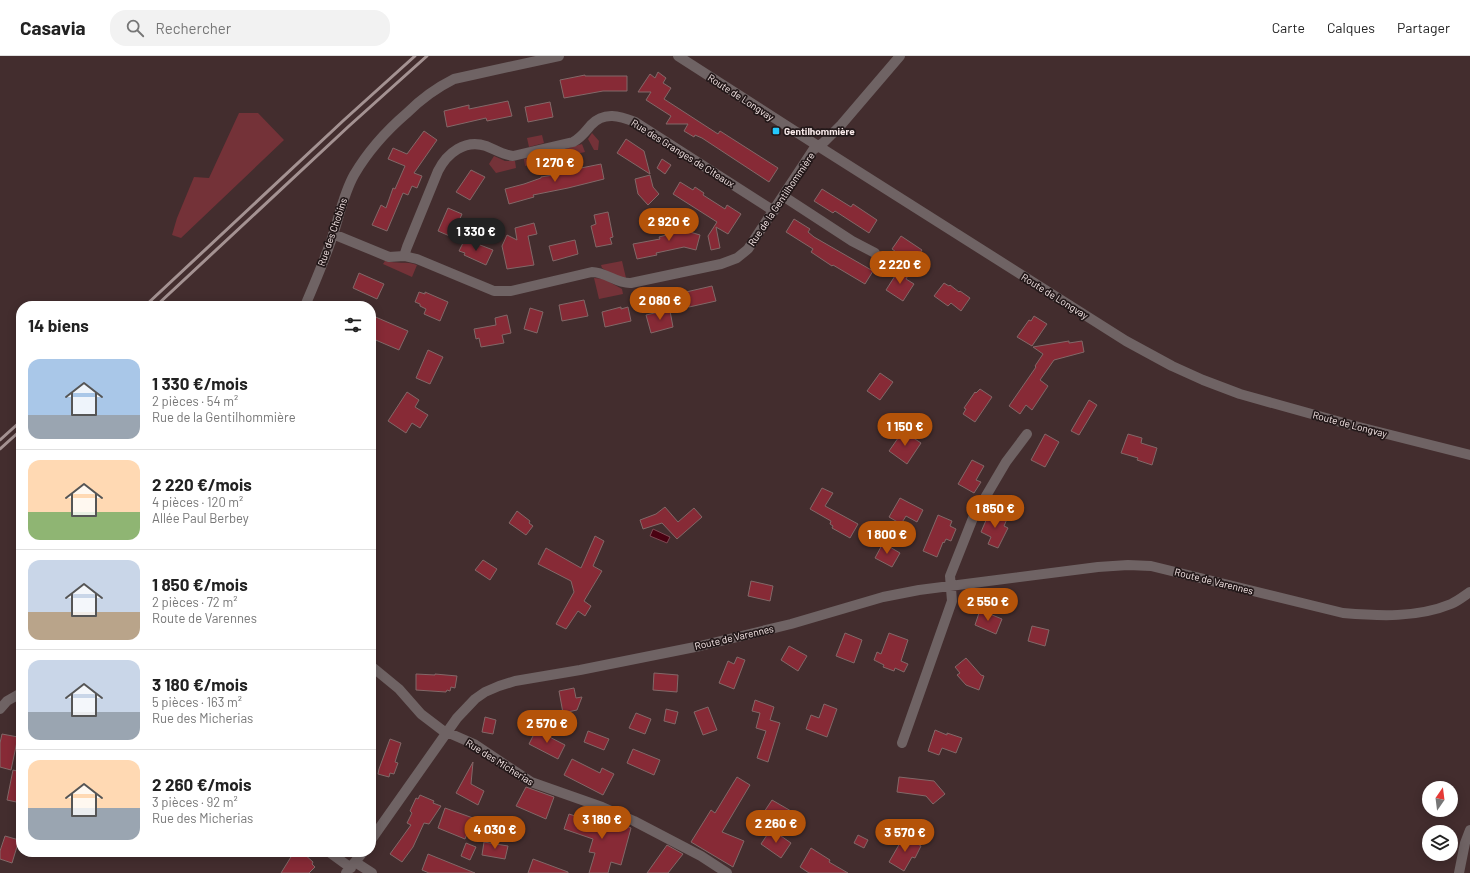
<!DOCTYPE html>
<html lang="fr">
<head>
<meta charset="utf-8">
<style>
	:root { --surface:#fff; --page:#f2f2f2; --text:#222; --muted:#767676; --line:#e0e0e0; --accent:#b45309 }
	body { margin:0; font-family:Barlow,sans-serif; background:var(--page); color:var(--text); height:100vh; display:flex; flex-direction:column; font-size:15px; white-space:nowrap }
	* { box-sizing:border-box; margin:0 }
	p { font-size:13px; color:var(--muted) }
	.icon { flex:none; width:22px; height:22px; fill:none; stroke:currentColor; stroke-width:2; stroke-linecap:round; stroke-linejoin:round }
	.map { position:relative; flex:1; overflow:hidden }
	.panel { position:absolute; left:16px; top:245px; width:360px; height:556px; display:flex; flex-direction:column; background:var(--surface); border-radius:16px; box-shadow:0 2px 10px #0003 }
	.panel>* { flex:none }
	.needle { width:26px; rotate:14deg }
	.fabs { position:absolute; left:1422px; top:725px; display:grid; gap:8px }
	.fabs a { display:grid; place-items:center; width:36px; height:36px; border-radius:50%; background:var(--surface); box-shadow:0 2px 10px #0003; font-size:20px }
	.price { position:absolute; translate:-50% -34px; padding:0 9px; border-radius:14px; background:var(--accent); color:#fff; font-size:13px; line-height:26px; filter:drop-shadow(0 1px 2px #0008) }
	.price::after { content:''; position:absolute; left:50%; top:24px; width:12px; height:9px; margin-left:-6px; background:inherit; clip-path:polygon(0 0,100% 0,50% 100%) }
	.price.active { background:#222; color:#fff }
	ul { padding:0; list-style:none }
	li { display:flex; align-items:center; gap:12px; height:100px; padding:0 12px }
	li+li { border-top:1px solid var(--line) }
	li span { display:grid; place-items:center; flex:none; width:112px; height:80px; border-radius:12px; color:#555 }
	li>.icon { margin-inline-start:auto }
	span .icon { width:48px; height:48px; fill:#fffc; stroke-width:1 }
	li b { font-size:17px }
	h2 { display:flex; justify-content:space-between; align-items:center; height:48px; padding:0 12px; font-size:17px }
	header { display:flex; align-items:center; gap:24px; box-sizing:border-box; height:56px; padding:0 20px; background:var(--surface); border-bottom:1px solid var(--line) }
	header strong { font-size:19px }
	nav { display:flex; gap:22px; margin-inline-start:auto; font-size:14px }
	.search { width:280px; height:36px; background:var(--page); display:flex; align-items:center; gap:10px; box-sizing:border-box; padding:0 14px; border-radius:16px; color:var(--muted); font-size:15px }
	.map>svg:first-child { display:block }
</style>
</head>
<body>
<header>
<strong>Casavia</strong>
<div class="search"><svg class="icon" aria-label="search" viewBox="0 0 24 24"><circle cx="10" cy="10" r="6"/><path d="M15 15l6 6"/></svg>Rechercher</div>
<nav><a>Carte</a><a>Calques</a><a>Partager</a></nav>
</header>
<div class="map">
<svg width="1470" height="817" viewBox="0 0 1470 817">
	<rect width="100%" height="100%" fill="#432d2e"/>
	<!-- green -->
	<path fill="#743238" d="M239 57H258L284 84 181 182 172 179 177 162 194 121 209 122Z
		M592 77 599 85 598 94H594L588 83Z
		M542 79 544 87 529 91 527 82Z
		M582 88 585 96 559 102 558 95Z
		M550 96 552 104 525 110 524 103Z
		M494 100 505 105H515L516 112 496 117 489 108Z
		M385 205C396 208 407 205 417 209L412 221 383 208Z
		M622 205 626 222 615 220 602 212 601 209Z
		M594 222 604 223 622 233 623 238 599 243Z"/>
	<!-- water -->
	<path fill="#4a0212" stroke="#7e4853" d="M653 473 670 481 667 487 650 480Z"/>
	<!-- building -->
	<path fill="#872a36" stroke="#826868" d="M658 16 666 22 663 27 671 32 664 43 718 78 720 75 778 112 769 126 702 82 695 79 694 81 684 75 688 68H666L671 60 646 44 651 36H638L650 18 655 22Z
		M585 19V20H627V35H603L564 42 560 24Z
		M508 45 512 60 487 65 486 62 447 71 444 55 469 49V53Z
		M550 46 553 61 528 66 525 51Z
		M424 75 437 84 414 117 422 120 417 132 412 130 408 139 403 137 387 175 372 169 381 149 386 152 393 132 395 133 405 110 388 103 393 92 407 98Z
		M626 83 644 95 650 118 617 97Z
		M662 103 671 109 665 118 657 112Z
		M601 108 604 123 568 132 533 139 534 141 509 148 505 133 524 128 541 122V121L577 115 576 113Z
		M471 114 485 121 470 144 456 136Z
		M650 119 653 131 659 138 648 149 638 138 635 123Z
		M680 126 693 134 695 131 704 137 703 139 725 153 727 149 741 158 728 178 716 171 720 192 711 194 708 180 717 166 673 138Z
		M822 133 851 151 853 148 877 164 869 177 835 155 833 157 814 145Z
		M448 152 462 158 452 181 438 175Z
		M608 156 613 181 610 182 612 188 596 191 591 170 596 168 594 159Z
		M794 163 810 173 808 176 814 181 873 215 865 228 833 209 832 210 811 196 813 193 786 176Z
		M694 165 690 176 700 179 696 194 684 191 656 197 657 199 637 203 633 188 660 183 659 181 682 175 680 167Z
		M534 167 537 178 528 180 534 209 507 213 502 190 507 179 517 184 515 172Z
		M901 180 922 194 913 208 892 193Z
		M465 183 493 194 486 209 464 199 465 197 459 195Z
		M575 184 578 198 553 205 549 190Z
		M900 212 909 218 906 223 914 228 903 245 886 234Z
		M359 217 384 228 377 243 353 232Z
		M944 227 949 230 950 229 959 236 960 235 970 242 961 255 951 247 948 250 934 240Z
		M712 230 716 245 689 251 686 236Z
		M419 236 425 238V236L448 246 440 265 424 258 426 253 420 250V248L415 246Z
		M584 244 588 260 562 265 559 249Z
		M621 251V253L628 251 631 265 605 271 602 256Z
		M530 252 543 256 537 277 524 273Z
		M663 255V257L670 255 673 271 651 277 646 259Z
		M371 259 408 275 399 294 371 282Z
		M507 259 511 277 502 279 504 287 481 291 479 282 476 283 474 273 496 269 495 262Z
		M1034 260 1047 268 1032 290 1017 281 1029 264 1031 265Z
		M1069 285V287L1082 285 1084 296 1054 304 1040 324 1048 330 1032 354 1026 349 1020 358 1009 350 1036 311 1035 310 1043 298 1033 291Z
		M428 294 443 301 430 328 416 322Z
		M880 317 893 326 880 344 867 335Z
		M980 333 992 341 975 366 963 358 966 353 964 352 975 336 976 337Z
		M407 336 419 344 415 351 428 359 420 372 412 367 406 377 388 365Z
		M1089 344 1097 349 1079 379 1071 375Z
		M903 375 921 387 907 408 889 395Z
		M1045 378 1059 386 1045 411 1031 404Z
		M1128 378 1142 382 1141 387 1157 392 1152 409 1137 404 1138 402 1121 397Z
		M972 404 984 410 976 424 981 426 974 437 958 428Z
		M822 432 833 437 825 450 858 468 850 482 832 472 833 470 830 468 831 465 810 453Z
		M900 442 923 454 917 466 906 460 901 468 889 461Z
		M665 451 678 466 694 452 702 461 677 483 662 467 643 473 640 464 656 458Z
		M517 455 530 465 529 467 533 470 526 479 509 467Z
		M990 455 1007 463 1004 470 1008 472 998 492 988 488 991 481 981 476Z
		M938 459 952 465 950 470 956 473 951 485 946 483 944 487 943 486 937 501 923 495Z
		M595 480 604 485 593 510 602 515 584 545 591 550 585 560 578 555 566 573 556 568 574 536 571 525 538 508 546 492 581 512Z
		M883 487 900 497 892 511 875 502Z
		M483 504 497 513 490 524 475 514Z
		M751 525 773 530 770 545 748 540Z
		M980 554 1002 563 996 578 975 569Z
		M1032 570 1049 574 1045 590 1028 585Z
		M845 577 862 584 854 607 836 600Z
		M889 577 908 584 901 605 908 608 904 616 895 612 894 615 883 611 884 609 874 604 877 596 881 598Z
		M789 590 807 600 798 615 781 604Z
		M737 601 745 604 734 633 719 627 728 605 734 608Z
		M966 602 981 619 984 620 979 634 966 629 957 619 960 617 955 611Z
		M654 617 678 619 677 636 653 634Z
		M416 618 435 619V618L457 620 455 632 451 631 450 635 447 634 446 636 416 634Z
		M574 632 576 642 582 641 577 654 563 657 559 635Z
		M755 644 774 651 770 664 780 667 768 706 757 702 766 675 756 672 760 657 752 655Z
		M824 648 837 653 827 681 806 673 811 659 819 662Z
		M708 651 717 674 703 679 694 656Z
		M666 653 678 656 675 668 664 665Z
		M636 657 651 663 645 678 629 672Z
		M485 661 496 664 493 678 482 676Z
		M536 674 565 689 558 703 529 688Z
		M935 674 947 679V677L962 682 956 697 942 692 939 699 928 695Z
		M588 675 609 683 604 694 584 686Z
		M2 678 18 681 11 714 0 711V687Z
		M390 683 401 687 395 706 398 707 394 718 390 717 389 721 378 718 379 713Z
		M633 693 660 704 654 719 627 707Z
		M572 703 600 717 602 712 614 718 603 739 564 719Z
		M473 706 471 728 484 735 478 749 456 737Z
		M13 714 21 716V747L7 744Z
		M737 721 750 729 722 776 744 785 733 811 691 786 711 754 715 757Z
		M899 721 934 725 945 738 933 748 926 740 897 736Z
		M526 731 554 741 546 763 516 750Z
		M420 739 434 745 433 747 441 750 429 768 424 767 413 791 402 806 390 798 411 769 407 767 412 757 410 755 416 742 418 743Z
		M772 744 791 755 783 768 764 756Z
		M445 752 473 762 465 783 438 772Z
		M569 758 597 767 600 758 631 772 621 809 611 806 608 817H589L595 797 589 796 593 783 564 773Z
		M771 773 791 787 781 802 761 788Z
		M858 779 868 784 864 792 854 787Z
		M5 780 19 784 12 807 0 803V795Z
		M904 780 921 790 915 802 912 801 904 815 889 806Z
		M484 786 508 790 505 803 482 799Z
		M466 787 476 791 470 804 461 800Z
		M667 789 683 798 668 817H647Z
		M811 792 830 804 829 806 848 817H809L800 811Z
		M294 796H302L313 806 312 808 315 811 309 817H281Z
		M428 798 475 817H429L422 814Z
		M533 803 568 816V817H528Z"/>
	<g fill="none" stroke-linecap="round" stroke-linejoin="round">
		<!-- minor -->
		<path stroke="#6f6364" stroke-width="10" d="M678 0 818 90 1126 285 1172 310 1203 324 1240 338 1351 369 1470 399
			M783 140 852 185 875 197
			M333 178 389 201 404 200 417 203 494 235H511L592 216C606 216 617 228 631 227L721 208 737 202 748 193 813 94 824 86 841 69 900 0
			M404 200 407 191 438 115C447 97 465 83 486 90 496 94 503 99 513 100L573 86C581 82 585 76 591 69 604 55 620 60 635 66L774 155
			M305 250C315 226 326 201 334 176 340 157 344 137 354 119 368 95 386 75 407 57 421 43 436 32 454 23L559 0
			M371 610 399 633 421 658 442 674 474 688 531 726 602 751 634 765 701 800 727 817
			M0 653 7 645 21 637
			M902 687 952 545 950 520 973 462 1006 406 1027 378
			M371 784 457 662 475 643 485 636 499 630 515 625 580 614 700 590 791 568 883 541 919 534 1098 511 1128 509 1151 510 1343 557C1379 560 1417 562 1451 548 1458 545 1464 540 1470 536
			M329 796 351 812
			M355 806 372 817
			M346 817 363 796
			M1459 817 1465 787 1470 774"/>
		<!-- rail -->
		<path stroke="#a49292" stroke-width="3" d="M145 250 344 64 415 0
			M156 250 349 70 427 0
			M0 384 21 365
			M0 393 21 374"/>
	</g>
	<!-- markers -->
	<rect fill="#24c9fe" stroke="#231819" stroke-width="1.5" x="772" y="71" width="8" height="8" rx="2"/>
	<g text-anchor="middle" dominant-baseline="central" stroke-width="3.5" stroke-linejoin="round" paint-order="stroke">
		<!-- street labels -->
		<g font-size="10" fill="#f9eaea" stroke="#231819">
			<text transform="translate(741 41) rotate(33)">Route de Longvay</text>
			<text transform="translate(683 97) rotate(32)">Rue des Granges de Citeaux</text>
			<text transform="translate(781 143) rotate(-56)">Rue de la Gentilhommière</text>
			<text transform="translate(332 176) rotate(-71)">Rue des Chobins</text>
			<text transform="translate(1055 240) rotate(32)">Route de Longvay</text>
			<text transform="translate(1350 368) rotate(15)">Route de Longvay</text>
			<text transform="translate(1214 525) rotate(14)">Route de Varennes</text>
			<text transform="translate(734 581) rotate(-13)">Route de Varennes</text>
			<text transform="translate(500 706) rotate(32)">Rue des Micherias</text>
		</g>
		<!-- poi labels -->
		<g font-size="10" font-weight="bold" fill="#f9eaea" stroke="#231819" text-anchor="start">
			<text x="784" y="75">Gentilhommière</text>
		</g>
	</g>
</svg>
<div class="fabs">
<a><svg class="needle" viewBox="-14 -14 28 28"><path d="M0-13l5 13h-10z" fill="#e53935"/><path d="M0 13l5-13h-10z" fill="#767676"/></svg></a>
<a><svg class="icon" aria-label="layers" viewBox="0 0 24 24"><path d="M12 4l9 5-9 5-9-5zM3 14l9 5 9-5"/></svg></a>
</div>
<b class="price" style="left:555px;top:127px">1 270 €</b>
<b class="price" style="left:669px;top:186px">2 920 €</b>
<b class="price active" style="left:476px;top:196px">1 330 €</b>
<b class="price" style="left:900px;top:229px">2 220 €</b>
<b class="price" style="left:660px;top:265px">2 080 €</b>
<b class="price" style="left:905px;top:391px">1 150 €</b>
<b class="price" style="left:995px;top:473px">1 850 €</b>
<b class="price" style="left:887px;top:499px">1 800 €</b>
<b class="price" style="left:988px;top:566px">2 550 €</b>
<b class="price" style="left:547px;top:688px">2 570 €</b>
<b class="price" style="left:602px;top:784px">3 180 €</b>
<b class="price" style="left:776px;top:788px">2 260 €</b>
<b class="price" style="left:495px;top:794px">4 030 €</b>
<b class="price" style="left:905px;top:797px">3 570 €</b>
<section class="panel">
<h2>14 biens<svg class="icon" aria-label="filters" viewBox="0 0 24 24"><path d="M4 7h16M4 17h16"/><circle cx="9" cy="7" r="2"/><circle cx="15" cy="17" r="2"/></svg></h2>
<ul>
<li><span style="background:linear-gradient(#a9c7e8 70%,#9aa5b1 0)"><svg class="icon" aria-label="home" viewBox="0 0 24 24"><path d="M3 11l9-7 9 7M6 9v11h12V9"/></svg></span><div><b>1 330 €/mois</b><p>2 pièces · 54 m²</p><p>Rue de la Gentilhommière</p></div></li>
<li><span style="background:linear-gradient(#ffd9b3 65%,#8fb573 0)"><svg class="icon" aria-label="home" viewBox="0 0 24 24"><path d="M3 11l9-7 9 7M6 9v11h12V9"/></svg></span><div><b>2 220 €/mois</b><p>4 pièces · 120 m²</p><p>Allée Paul Berbey</p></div></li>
<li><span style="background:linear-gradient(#c9d6e8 65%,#b9a48a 0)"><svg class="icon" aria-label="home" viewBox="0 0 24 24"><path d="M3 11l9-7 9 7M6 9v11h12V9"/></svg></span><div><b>1 850 €/mois</b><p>2 pièces · 72 m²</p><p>Route de Varennes</p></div></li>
<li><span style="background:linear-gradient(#c9d6e8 65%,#9aa5b1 0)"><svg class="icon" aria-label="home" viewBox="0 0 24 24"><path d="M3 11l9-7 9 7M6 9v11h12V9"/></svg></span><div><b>3 180 €/mois</b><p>5 pièces · 163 m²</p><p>Rue des Micherias</p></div></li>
<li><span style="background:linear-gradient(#ffd9b3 60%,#9aa5b1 0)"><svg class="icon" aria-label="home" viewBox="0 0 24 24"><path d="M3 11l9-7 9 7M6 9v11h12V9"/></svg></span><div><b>2 260 €/mois</b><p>3 pièces · 92 m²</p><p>Rue des Micherias</p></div></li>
</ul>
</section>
</div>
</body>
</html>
